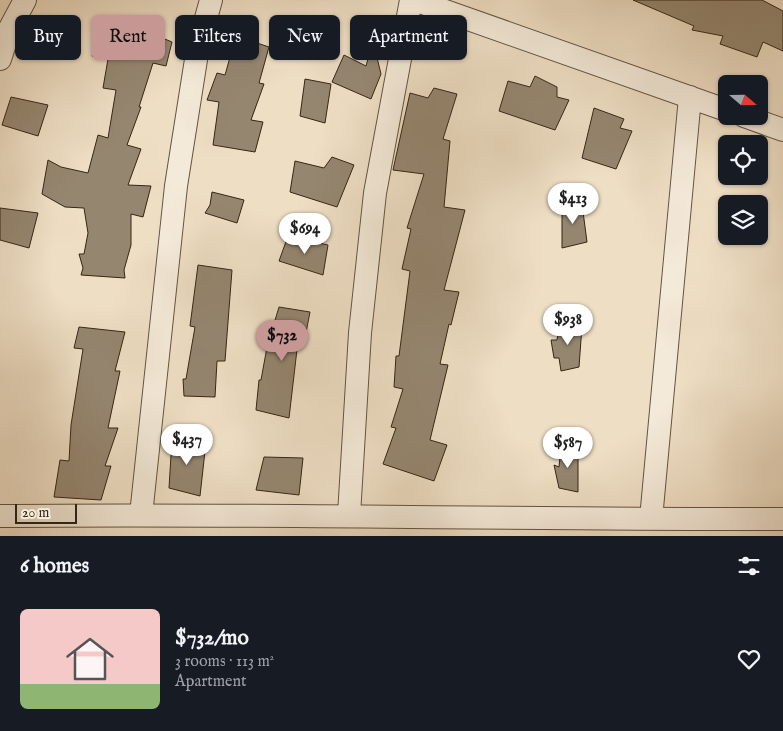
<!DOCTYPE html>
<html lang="en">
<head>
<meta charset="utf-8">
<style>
	:root { --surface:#171b24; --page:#20242c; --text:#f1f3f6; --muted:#9ea1a6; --line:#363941; --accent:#c59692 }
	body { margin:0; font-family:"IM FELL English",serif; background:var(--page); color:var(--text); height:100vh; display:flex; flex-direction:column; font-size:19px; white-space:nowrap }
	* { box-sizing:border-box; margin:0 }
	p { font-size:16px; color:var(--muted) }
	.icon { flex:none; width:28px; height:28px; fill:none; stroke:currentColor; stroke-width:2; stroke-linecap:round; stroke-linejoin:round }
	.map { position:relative; height:536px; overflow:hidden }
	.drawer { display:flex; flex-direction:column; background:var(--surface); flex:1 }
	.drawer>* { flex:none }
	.hud { position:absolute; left:15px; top:15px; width:500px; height:45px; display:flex; gap:10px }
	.needle { width:32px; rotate:110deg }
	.tools { position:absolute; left:718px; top:75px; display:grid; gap:10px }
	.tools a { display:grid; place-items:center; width:50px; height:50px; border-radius:8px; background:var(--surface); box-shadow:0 1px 4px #0004; font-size:25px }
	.scale { position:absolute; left:15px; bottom:12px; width:62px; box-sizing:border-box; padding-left:5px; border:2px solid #352615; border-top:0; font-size:14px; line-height:18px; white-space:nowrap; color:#352615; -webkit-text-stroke:4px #f4ead9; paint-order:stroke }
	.price { position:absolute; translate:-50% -42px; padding:0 11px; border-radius:18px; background:#fff; color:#222; font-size:16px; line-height:32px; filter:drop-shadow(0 1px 2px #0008) }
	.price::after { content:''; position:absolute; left:50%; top:30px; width:15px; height:11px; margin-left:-8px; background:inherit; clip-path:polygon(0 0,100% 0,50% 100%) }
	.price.selected { background:var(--accent); color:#111 }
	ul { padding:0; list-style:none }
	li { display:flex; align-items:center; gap:15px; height:125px; padding:0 20px }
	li+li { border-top:1px solid var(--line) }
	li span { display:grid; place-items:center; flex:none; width:140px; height:100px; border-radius:8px; color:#555 }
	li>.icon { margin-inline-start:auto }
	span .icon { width:60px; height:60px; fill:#fffc; stroke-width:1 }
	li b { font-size:21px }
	h2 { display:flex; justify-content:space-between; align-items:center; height:60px; padding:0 20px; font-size:21px }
	.tag { padding:0 18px; border-radius:8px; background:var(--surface); box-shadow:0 1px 4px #0004; font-size:18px; line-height:45px }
	.tag.selected { background:var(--accent); color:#111 }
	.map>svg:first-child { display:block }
</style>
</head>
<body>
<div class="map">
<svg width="783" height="536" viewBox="0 0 783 536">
	<rect width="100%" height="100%" fill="#eedec4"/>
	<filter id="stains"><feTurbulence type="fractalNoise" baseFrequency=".004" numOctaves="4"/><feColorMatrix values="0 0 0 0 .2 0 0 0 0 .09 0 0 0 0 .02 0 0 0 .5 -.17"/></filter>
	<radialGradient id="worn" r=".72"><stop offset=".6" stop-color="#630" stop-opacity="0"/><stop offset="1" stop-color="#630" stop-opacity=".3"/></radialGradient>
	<!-- building -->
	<path fill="#958670" stroke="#352615" d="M633 0H762L783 11V51L763 42 757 57 720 44 723 36 692 30 694 26Z
		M46 18 66 26 60 51 40 42Z
		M136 27 172 42 166 66 153 63 139 107H141L127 145 141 149 128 185 151 186 143 217 131 214V245L124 270 125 278 81 275 83 268 79 254H84L88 233 84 208 65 207 42 194 48 160 61 167 88 173 98 135 108 138 116 90 103 88 108 59 92 56 100 28 133 37Z
		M236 36 269 47 259 83 264 84 251 120 263 122 255 152 213 145 219 102 207 100 217 73 225 75Z
		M373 41 381 74 371 99 332 82 344 55 366 66Z
		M535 76 557 87V97L569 100 555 130 499 111 508 81 530 87Z
		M305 79 331 84 325 123 300 116Z
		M434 88 457 94 443 139 450 141 444 207 465 210 444 290 459 292 451 325 449 324 440 364 448 365 430 440 447 445 434 481 383 464 396 428 391 427 403 389 394 387 396 356H399L410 271 402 269 411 229 407 228 424 174 393 170 410 93 428 98Z
		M11 97 48 105 38 136 2 125Z
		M594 108 624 119 620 128 632 131 616 169 582 158Z
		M332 157 354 165 337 207 290 192 295 161 324 168Z
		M212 192 244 200 237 223 205 213 210 205Z
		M562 203 582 204 587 242 562 248Z
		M0 208 38 213 29 248 0 240Z
		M288 236 328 245 323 275 279 261Z
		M198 265 232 270 225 361H217L215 397 184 396 183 379H186L195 327 190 326Z
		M279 307 310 312 304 343 298 341 289 418 256 410 259 380H261L267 347Z
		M560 323 582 326 579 367 561 371 559 358H554L551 340H557Z
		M79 327 125 332 115 371H120L108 428H118L105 466H111L101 500 54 497 60 460 69 461 71 425 83 349 74 348Z
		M181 438 206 442 200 496 169 488 172 439Z
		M578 446V492L559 488 554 465 559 467 561 447Z
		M264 457 303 458 299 495 256 490Z"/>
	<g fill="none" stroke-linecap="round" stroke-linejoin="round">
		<defs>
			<path id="minor" d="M414 0 726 110
				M0 59 10 28 25 0
				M744 116 783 130
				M141 515 176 186 198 47 211 0
				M349 515 360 333 375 193 411 0
				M0 516C261 513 522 520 783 519
				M651 519 690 97"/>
		</defs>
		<!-- minor casing -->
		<use href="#minor" stroke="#635441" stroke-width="24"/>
		<!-- minor -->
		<use href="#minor" stroke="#f4ead9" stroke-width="22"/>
	</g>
	<rect width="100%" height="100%" filter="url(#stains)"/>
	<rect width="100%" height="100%" fill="url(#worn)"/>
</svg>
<div class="tools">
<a><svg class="needle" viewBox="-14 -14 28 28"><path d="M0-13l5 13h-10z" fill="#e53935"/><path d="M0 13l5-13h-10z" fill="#9ea1a6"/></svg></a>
<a><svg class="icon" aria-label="locate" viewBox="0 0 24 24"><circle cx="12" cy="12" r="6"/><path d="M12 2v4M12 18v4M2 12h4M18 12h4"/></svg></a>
<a><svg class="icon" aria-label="layers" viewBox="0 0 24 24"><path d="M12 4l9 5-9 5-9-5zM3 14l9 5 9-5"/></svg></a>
</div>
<div class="scale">20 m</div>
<b class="price" style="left:573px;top:225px">$413</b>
<b class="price" style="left:305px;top:255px">$694</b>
<b class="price" style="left:568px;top:346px">$938</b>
<b class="price selected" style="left:282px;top:362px">$732</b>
<b class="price" style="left:187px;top:466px">$437</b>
<b class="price" style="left:568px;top:469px">$587</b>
<div class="hud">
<a class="tag">Buy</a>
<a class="tag selected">Rent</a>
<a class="tag">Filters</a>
<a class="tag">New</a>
<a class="tag">Apartment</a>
</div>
</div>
<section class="drawer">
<h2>6 homes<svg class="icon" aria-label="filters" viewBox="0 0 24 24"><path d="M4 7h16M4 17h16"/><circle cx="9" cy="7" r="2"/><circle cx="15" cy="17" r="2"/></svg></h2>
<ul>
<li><span style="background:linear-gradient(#f6c9c9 75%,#8fb573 0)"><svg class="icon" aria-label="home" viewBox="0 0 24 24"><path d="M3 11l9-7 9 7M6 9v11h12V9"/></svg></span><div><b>$732/mo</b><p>3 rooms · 113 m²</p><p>Apartment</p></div><svg class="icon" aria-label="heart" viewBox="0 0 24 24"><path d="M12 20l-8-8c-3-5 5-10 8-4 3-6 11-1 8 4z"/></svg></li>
</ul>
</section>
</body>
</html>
